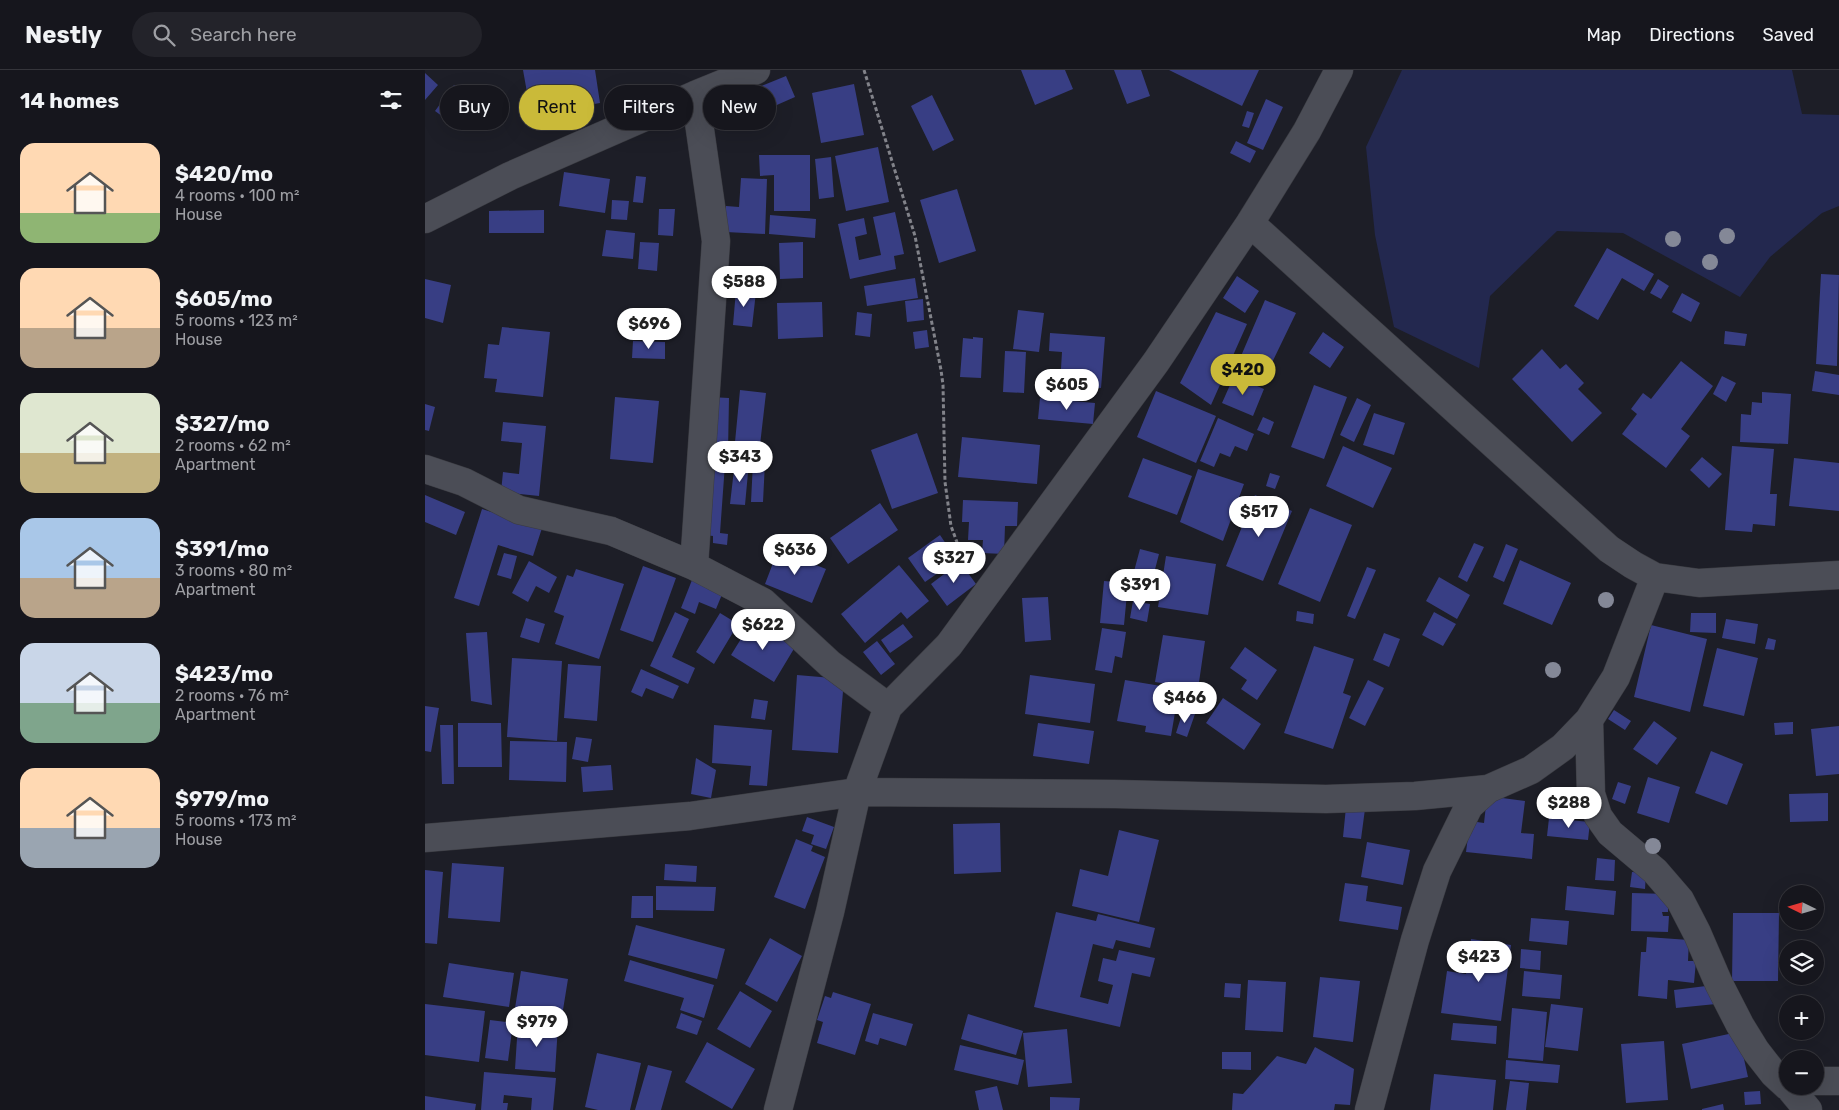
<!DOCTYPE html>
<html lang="en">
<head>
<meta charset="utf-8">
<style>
	:root { --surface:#16161d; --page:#23232a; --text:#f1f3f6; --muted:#9e9fa4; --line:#35353b; --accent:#caba39 }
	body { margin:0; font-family:Rubik,sans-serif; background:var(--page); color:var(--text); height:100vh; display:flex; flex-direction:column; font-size:19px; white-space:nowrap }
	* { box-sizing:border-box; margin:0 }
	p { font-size:16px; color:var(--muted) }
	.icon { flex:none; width:28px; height:28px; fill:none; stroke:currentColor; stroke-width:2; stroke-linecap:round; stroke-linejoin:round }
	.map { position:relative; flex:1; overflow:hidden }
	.side { display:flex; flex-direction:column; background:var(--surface); width:425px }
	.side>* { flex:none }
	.hud { position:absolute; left:15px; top:15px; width:475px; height:45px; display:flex; gap:10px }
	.needle { width:32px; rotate:275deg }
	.controls { position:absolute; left:1354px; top:815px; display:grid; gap:10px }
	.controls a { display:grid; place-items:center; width:45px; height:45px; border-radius:50%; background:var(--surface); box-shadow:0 5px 20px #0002,0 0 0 1px var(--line); font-size:25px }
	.price { position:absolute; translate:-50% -42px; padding:0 11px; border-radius:18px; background:#fff; color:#222; font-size:16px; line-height:32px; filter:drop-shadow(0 1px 2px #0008) }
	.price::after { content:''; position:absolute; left:50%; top:30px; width:15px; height:11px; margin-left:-8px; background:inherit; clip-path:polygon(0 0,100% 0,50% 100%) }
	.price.current { background:var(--accent); color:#111 }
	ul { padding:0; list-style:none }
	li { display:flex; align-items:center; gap:15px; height:125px; padding:0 20px }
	li span { display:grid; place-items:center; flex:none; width:140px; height:100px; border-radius:15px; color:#555 }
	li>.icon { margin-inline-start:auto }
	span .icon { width:60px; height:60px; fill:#fffc; stroke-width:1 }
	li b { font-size:21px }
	h2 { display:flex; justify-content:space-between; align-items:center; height:60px; padding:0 20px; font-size:21px }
	.chip { padding:0 18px; border-radius:22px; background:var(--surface); box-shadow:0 5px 20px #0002,0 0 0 1px var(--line); font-size:18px; line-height:45px }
	.chip.current { background:var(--accent); color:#111 }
	header { display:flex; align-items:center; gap:30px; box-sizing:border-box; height:70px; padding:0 25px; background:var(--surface); border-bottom:1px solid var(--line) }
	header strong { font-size:24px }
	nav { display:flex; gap:28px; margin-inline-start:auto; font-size:18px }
	.search { width:350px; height:45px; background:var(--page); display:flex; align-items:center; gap:12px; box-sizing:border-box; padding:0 18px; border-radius:28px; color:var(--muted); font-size:19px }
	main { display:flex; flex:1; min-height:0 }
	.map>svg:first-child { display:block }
</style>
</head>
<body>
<header>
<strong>Nestly</strong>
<div class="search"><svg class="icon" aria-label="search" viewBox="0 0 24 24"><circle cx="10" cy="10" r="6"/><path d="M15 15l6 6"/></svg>Search here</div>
<nav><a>Map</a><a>Directions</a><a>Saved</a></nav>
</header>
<main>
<section class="side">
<h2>14 homes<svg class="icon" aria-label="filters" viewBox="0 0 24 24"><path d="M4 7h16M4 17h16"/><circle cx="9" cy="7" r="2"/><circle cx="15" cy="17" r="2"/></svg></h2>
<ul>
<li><span style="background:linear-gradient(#ffd9b3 70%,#8fb573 0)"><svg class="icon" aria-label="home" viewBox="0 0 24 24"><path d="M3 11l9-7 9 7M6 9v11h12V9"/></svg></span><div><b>$420/mo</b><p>4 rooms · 100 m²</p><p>House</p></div></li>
<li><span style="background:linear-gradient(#ffd9b3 60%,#b9a48a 0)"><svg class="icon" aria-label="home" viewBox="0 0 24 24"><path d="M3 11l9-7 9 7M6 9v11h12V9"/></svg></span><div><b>$605/mo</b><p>5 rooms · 123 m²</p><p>House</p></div></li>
<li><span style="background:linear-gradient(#dfe7d0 60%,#c2b280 0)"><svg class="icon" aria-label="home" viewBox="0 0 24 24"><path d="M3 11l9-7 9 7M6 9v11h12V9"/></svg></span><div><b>$327/mo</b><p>2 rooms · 62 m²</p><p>Apartment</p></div></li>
<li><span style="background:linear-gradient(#a9c7e8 60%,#b9a48a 0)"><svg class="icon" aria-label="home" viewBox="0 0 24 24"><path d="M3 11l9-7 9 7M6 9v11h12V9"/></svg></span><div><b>$391/mo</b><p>3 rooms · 80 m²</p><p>Apartment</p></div></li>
<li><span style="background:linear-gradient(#c9d6e8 60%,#7fa58c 0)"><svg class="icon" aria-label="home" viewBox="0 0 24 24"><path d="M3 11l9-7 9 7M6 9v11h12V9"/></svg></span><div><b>$423/mo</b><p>2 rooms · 76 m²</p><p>Apartment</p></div></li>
<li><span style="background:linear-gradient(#ffd9b3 60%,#9aa5b1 0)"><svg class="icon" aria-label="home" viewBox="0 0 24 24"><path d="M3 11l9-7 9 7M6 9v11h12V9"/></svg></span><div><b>$979/mo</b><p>5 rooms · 173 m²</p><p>House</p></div></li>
</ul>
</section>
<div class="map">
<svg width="1414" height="1040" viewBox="0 0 1414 1040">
	<rect width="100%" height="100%" fill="#1d1e27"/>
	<!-- green -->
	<path fill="#23284f" d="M977 0H1367L1377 44 1414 45V136L1397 143 1345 187 1315 227 1198 163 1132 161 1065 226 1054 298 969 257 950 165 941 77Z"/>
	<!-- building -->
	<path fill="#383e84" d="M98 0H170L175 33 106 45Z
		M596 0H640L648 19 610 35Z
		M689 0H716L725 26 702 34Z
		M744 0H834L817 36Z
		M0 3 13 15 0 30Z
		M361 6 370 27 304 56 295 33Z
		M429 14 439 65 396 73 387 23Z
		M29 15 51 31 32 57 10 41Z
		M507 25 529 70 508 81 486 36Z
		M841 29 858 37 838 80 822 73Z
		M822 41 829 43 824 58 817 56Z
		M811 71 831 81 825 93 805 83Z
		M453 77 464 132 421 141 410 86Z
		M334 85H385V141H349V105L335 106Z
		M406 87 409 127 394 129 390 89Z
		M139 102 185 109 180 143 134 136Z
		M211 106 221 107 218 133 208 132Z
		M316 108 342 109 340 164 301 162V136L314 137Z
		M532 119 551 181 514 193 495 130Z
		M187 130 204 131 202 150 186 149Z
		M234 139H250L248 166 233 165Z
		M119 140V163H64V141Z
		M470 142 479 184 469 186 471 199 425 209 413 154 439 148 442 164 430 167 434 190 456 185 448 147Z
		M345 145 391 149 390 168 344 164Z
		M181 160 210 163 208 189 177 186Z
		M215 172 234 173 232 201 213 199Z
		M378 172V208L355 209 354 173Z
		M1182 178 1229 204 1219 221 1197 208 1173 250 1149 236Z
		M1396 204 1414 205 1412 296 1391 294Z
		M812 206 834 221 820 243 798 228Z
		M490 208 493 228 442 236 439 216Z
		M0 209 26 215 18 253 0 248Z
		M1233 209 1244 216 1236 229 1225 223Z
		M311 220 331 222 327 257 308 255Z
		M1257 223 1275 233 1266 252 1247 242Z
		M498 229 499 250 482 252 480 231Z
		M840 230 871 243 841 305 813 293Z
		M397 232 398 267 353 269 352 233Z
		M593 240 619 243 614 282 588 279Z
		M432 242 447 244 445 267 430 265Z
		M791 242 822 254 786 335 755 313Z
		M77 257 125 262 118 327 70 322 72 309 59 308 63 274 74 275Z
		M502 260 504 277 490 279 488 262Z
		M1300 261 1322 264 1320 276 1299 274Z
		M898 262 919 277 905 298 884 283Z
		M625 263 680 267 676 318 635 315 637 282 624 281Z
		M548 267 558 268 556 308 535 307 538 268 548 269Z
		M208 271 240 272V289L207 288Z
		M1117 279 1135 299 1141 294 1159 313 1153 319 1177 343 1147 372 1087 309Z
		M580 281 601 282 599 323 578 322Z
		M1256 291 1288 316 1256 359 1265 366 1241 398 1197 364 1212 344 1206 339 1218 323 1226 329Z
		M1390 301 1414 305V325L1387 321Z
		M809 306 839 319 828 346 797 333Z
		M1297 306 1311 313 1301 332 1288 324Z
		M889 315 922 327 899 389 866 377Z
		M315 320 341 323 335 375 310 372Z
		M731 321 791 346 771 393 712 367Z
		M1337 322 1366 324 1363 374 1315 372 1316 344 1326 345 1327 332 1337 333Z
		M190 327 234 331 228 393 185 389Z
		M285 327 304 328 303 382 283 381Z
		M615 328 670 333 668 354 613 349Z
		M932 328 946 335 929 372 915 365Z
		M0 334 10 337 4 361 0 360Z
		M949 343 980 353 969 385 938 375Z
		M838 347 849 352 844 365 832 360Z
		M793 348 829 364 822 381 810 376 805 387 795 383 789 397 775 391Z
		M78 352 121 356 114 426 76 422 78 402 94 404 97 373 76 371Z
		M492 363 513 423 467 439 446 380Z
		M537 367 615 375 612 414 533 407Z
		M918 376 967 398 948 438 901 416Z
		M1307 376 1349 379 1345 424H1352L1350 456 1328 454 1327 462 1300 460Z
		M1277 387 1297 404 1284 418 1265 400Z
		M718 388 767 406 752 445 703 427Z
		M1369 388 1414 393V441L1364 436Z
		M310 391 324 392 320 435 305 434Z
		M328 392H340L338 432H326Z
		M284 393 300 394 295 463 303 464 302 475 288 473V466L279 465Z
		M773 399 819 414 798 471 755 452Z
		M845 403 855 406 850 419 841 416Z
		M0 425 40 442 31 465 0 452Z
		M830 425 867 441 838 511 801 496Z
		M538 430 593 432 592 456H580L579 484 557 483 558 470H543L544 452H537Z
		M455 433 473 460 423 494 405 468Z
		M885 438 927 455 895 532 853 514Z
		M57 439 117 458 108 486 73 475 54 536 29 528Z
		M515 465 532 490 500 512 483 488Z
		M1049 473 1059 477 1042 512 1033 507Z
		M1081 474 1093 479 1079 512 1068 507Z
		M715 479 734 484 727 511 708 505Z
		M353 480 401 499 387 533 340 514Z
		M79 483 92 486 86 509 72 505Z
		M741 486 791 494 783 545 733 537Z
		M1095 490 1146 513 1127 555 1078 534Z
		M104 491 132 507 124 523 111 516 103 532 87 523Z
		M535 492 551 514 522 536 506 514Z
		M474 495 504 531 482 549 476 542 440 573 416 544Z
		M218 496 251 508 228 572 195 560Z
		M942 497 951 500 930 549 922 546Z
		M151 499 199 514 174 589 130 574 139 546 129 542 142 505 148 507Z
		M1014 507 1045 525 1032 549 1001 531Z
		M267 510 298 522 291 539 274 532 270 544 256 538Z
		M679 511 703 513 699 555 675 553Z
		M713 513 727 516 724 529 710 526Z
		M623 527 626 570 600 572 597 528Z
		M708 531 725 534 722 552 705 548Z
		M872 541 889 544 888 554 871 551Z
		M250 542 264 549 247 587 270 598 263 614 225 596Z
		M1009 542 1031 554 1018 576 997 565Z
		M295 543 313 554 289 594 271 582Z
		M1266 543H1291V563L1265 562Z
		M101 548 120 554 114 573 95 567Z
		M1301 549 1333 554 1330 574 1297 568Z
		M327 551 370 577 349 612 306 585Z
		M478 554 488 567 465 583 456 570Z
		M1226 555 1282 569 1265 642 1209 627Z
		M677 558 701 562 697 588 690 586 687 603 670 600Z
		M62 562 67 635 46 631 41 563Z
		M959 563 975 569 964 597 948 590Z
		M738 565 780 571 773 619 730 612Z
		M1343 568 1351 570 1349 580 1340 579Z
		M452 571 470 594 456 605 438 582Z
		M889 576 929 589 918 623 926 626 908 679 859 663Z
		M820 577 852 600 832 630 816 619 822 610 805 598Z
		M1292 578 1333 588 1319 646 1278 636Z
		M87 588 137 591 132 671 82 667Z
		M143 594 176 596 172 651 139 648Z
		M216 599 254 616 248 629 221 618 217 627 206 622Z
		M372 605 419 609 413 683 367 680Z
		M605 605 670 614 665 653 600 644Z
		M700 610 754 619 746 666 720 662 721 656 692 651Z
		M943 610 959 618 940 656 924 648Z
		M798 628 836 654 819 680 781 653Z
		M329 629 343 631 340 650 326 648Z
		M0 636 14 638 6 682 0 681Z
		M1189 640 1206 651 1200 660 1183 649Z
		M758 641 770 644 762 667 751 663Z
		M1229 651 1252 668 1232 695 1208 679Z
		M1368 652V664L1350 665 1349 653Z
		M33 653H76L77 697H33Z
		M613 653 669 661 664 694 608 686Z
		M15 655H28L29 714H17Z
		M289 655 347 660 342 716 324 715 326 696 287 693Z
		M1414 656V704L1391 706 1386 659Z
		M151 667 167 669 163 692 147 689Z
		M85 671 142 672 141 712 84 710Z
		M1286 681 1318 694 1302 735 1270 723Z
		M271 688 291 700 286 728 266 724Z
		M186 695 188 720 158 722 156 697Z
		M1223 707 1255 717 1244 753 1212 743Z
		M1193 712 1206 716 1200 734 1187 729Z
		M1403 723V751L1365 752 1364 724Z
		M1062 726 1100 731 1096 763 1109 764 1107 789 1041 782 1045 751 1059 753Z
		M921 737 940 739 936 769 918 767Z
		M382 747 409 757 401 779 386 774 389 765 377 761Z
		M1124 748 1165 752 1163 770 1122 766Z
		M575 753 576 802 529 804 528 754Z
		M694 760 734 770 714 852 647 836 655 799 683 806Z
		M371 769 388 776 386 781 400 787 380 839 349 827Z
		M942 772 985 780 978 815 936 807Z
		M1172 788 1190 790 1189 811 1170 810Z
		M27 793 79 797 75 852 23 848Z
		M240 794 272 796 271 812 239 810Z
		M0 800 18 802 12 874 0 873Z
		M1207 802 1221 803 1220 819 1205 817Z
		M920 813 943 816 941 831 977 837 973 860 914 851Z
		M231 816 291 817 289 841 231 840Z
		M1142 816 1191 821 1189 845 1140 840Z
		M1207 823 1243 824V842H1237L1238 846H1244L1243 862 1206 861Z
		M207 826H228V848H206Z
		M631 842 671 851 673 844 730 858 725 878 691 870 688 879 668 874 655 927 683 934 688 915 673 911 678 888 691 891 694 880 730 888 725 907 707 903 695 957 609 937Z
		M1308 843H1354L1353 911H1307Z
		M1106 848 1144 851 1142 875 1104 871Z
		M211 855 300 879 292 909 203 885Z
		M1222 867 1264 870 1263 891H1271L1269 913 1243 910 1242 929 1213 926 1216 882H1221Z
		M345 868 377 886 352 932 320 914Z
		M1046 869 1086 875 1076 951 1016 943 1022 901 1041 904Z
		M1096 879 1116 881 1115 900 1095 898Z
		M205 890 289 915 279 948 255 940 259 928 199 911Z
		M24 893 89 903 84 937 18 927Z
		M96 901 143 909 137 946 90 938Z
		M1099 901 1137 905 1135 929 1097 926Z
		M895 907 935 911 928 972 888 967Z
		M823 910 861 912 858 962 820 960Z
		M800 913 816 914 815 928 799 927Z
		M1289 915 1291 934 1251 938 1249 920Z
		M315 921 347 941 325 978 292 959Z
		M408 922 446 934 430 985 392 973 398 952 392 950 400 926 406 928Z
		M0 934 60 941 54 992 0 985Z
		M1126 934 1158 938 1153 981 1120 977Z
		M1087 938 1122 942 1118 991 1083 988Z
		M256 943 277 951 272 965 251 958Z
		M448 943 488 954 481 976 455 968 453 975 440 971Z
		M543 944 598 961 591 985 536 969Z
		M65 950 88 953 83 991 60 988Z
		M93 953 133 956 130 1002 90 999Z
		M1028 953 1072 956 1071 974 1026 970Z
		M642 959 647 1013 603 1017 598 963Z
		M1313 962 1323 1007 1266 1019 1257 974Z
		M1239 971 1243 1030 1201 1033 1196 974Z
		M282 972 330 999 307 1039 260 1012Z
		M535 975 599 990 593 1015 529 1000Z
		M890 977 929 999 925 1035 910 1034 909 1040H807L808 1023 818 1024 852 986 881 994Z
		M797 982H826V1000L797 999Z
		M172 983 216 993 205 1040H173L160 1037Z
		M1081 990 1135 995 1133 1013 1080 1009Z
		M223 995 247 1001 236 1040H210Z
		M59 1002 131 1008 128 1040H106L107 1028 79 1025 78 1033H83L82 1040H56Z
		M1009 1004 1071 1010 1068 1040H1005Z
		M1085 1011 1104 1013 1101 1040H1081Z
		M572 1016 578 1040H554L550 1021Z
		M1335 1021 1336 1034 1320 1035 1319 1022Z
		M0 1026 51 1034 50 1040H0Z
		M625 1027 655 1028 654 1040H625Z
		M1298 1034 1299 1040H1277V1039Z"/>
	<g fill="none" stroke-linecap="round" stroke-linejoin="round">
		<defs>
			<path id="minor" d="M0 149 85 106 270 25 331 0
				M825 153 1184 479 1208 495 1230 507 1274 513 1414 505
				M0 399 39 412 94 440 186 461 269 496 338 532 405 594 463 637
				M269 496 291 171 270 25
				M1164 650 1166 724 1173 746 1185 763 1230 801 1255 830 1272 863 1294 914 1315 955 1331 981 1349 1004 1362 1016
				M0 768 265 746 432 722 690 724 901 729 990 726 1063 719
				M1390 1011H1414
				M1363 1016 1383 1040
				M353 1040 405 842 432 722 463 637 524 575 731 292 825 153 882 61 914 0
				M944 1040 990 870 1012 801 1044 736 1063 719 1106 700 1138 677 1164 650 1191 607 1230 507"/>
		</defs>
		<!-- minor casing -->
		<use href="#minor" stroke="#3a3b41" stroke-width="29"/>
		<!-- path -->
		<path stroke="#82838a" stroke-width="3" stroke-dasharray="4 2.5" stroke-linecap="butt" d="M439 0 490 166 516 300 518 315 520 412 526 456 533 475 549 493"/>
		<!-- minor -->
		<use href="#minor" stroke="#4b4d56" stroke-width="28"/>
	</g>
	<!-- trees -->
	<g fill="#848897">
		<circle cx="1302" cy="166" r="8"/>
		<circle cx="1248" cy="169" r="8"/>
		<circle cx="1285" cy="192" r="8"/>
		<circle cx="1181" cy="530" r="8"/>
		<circle cx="1128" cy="600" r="8"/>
		<circle cx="1228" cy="776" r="8"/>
	</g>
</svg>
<div class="controls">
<a><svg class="needle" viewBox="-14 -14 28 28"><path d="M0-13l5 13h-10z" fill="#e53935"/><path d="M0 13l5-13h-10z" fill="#9e9fa4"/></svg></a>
<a><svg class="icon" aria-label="layers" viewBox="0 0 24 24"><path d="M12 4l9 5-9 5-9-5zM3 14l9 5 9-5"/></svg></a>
<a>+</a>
<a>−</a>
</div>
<b class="price" style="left:319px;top:238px">$588</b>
<b class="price" style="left:224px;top:280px">$696</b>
<b class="price current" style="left:818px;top:326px">$420</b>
<b class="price" style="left:642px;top:341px">$605</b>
<b class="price" style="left:315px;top:413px">$343</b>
<b class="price" style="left:834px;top:468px">$517</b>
<b class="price" style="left:370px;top:506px">$636</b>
<b class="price" style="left:529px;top:514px">$327</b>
<b class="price" style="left:715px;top:541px">$391</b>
<b class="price" style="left:338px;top:581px">$622</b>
<b class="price" style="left:760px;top:654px">$466</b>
<b class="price" style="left:1144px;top:759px">$288</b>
<b class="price" style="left:1054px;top:913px">$423</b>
<b class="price" style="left:112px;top:978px">$979</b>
<div class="hud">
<a class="chip">Buy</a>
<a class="chip current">Rent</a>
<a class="chip">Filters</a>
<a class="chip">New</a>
</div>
</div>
</main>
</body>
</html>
